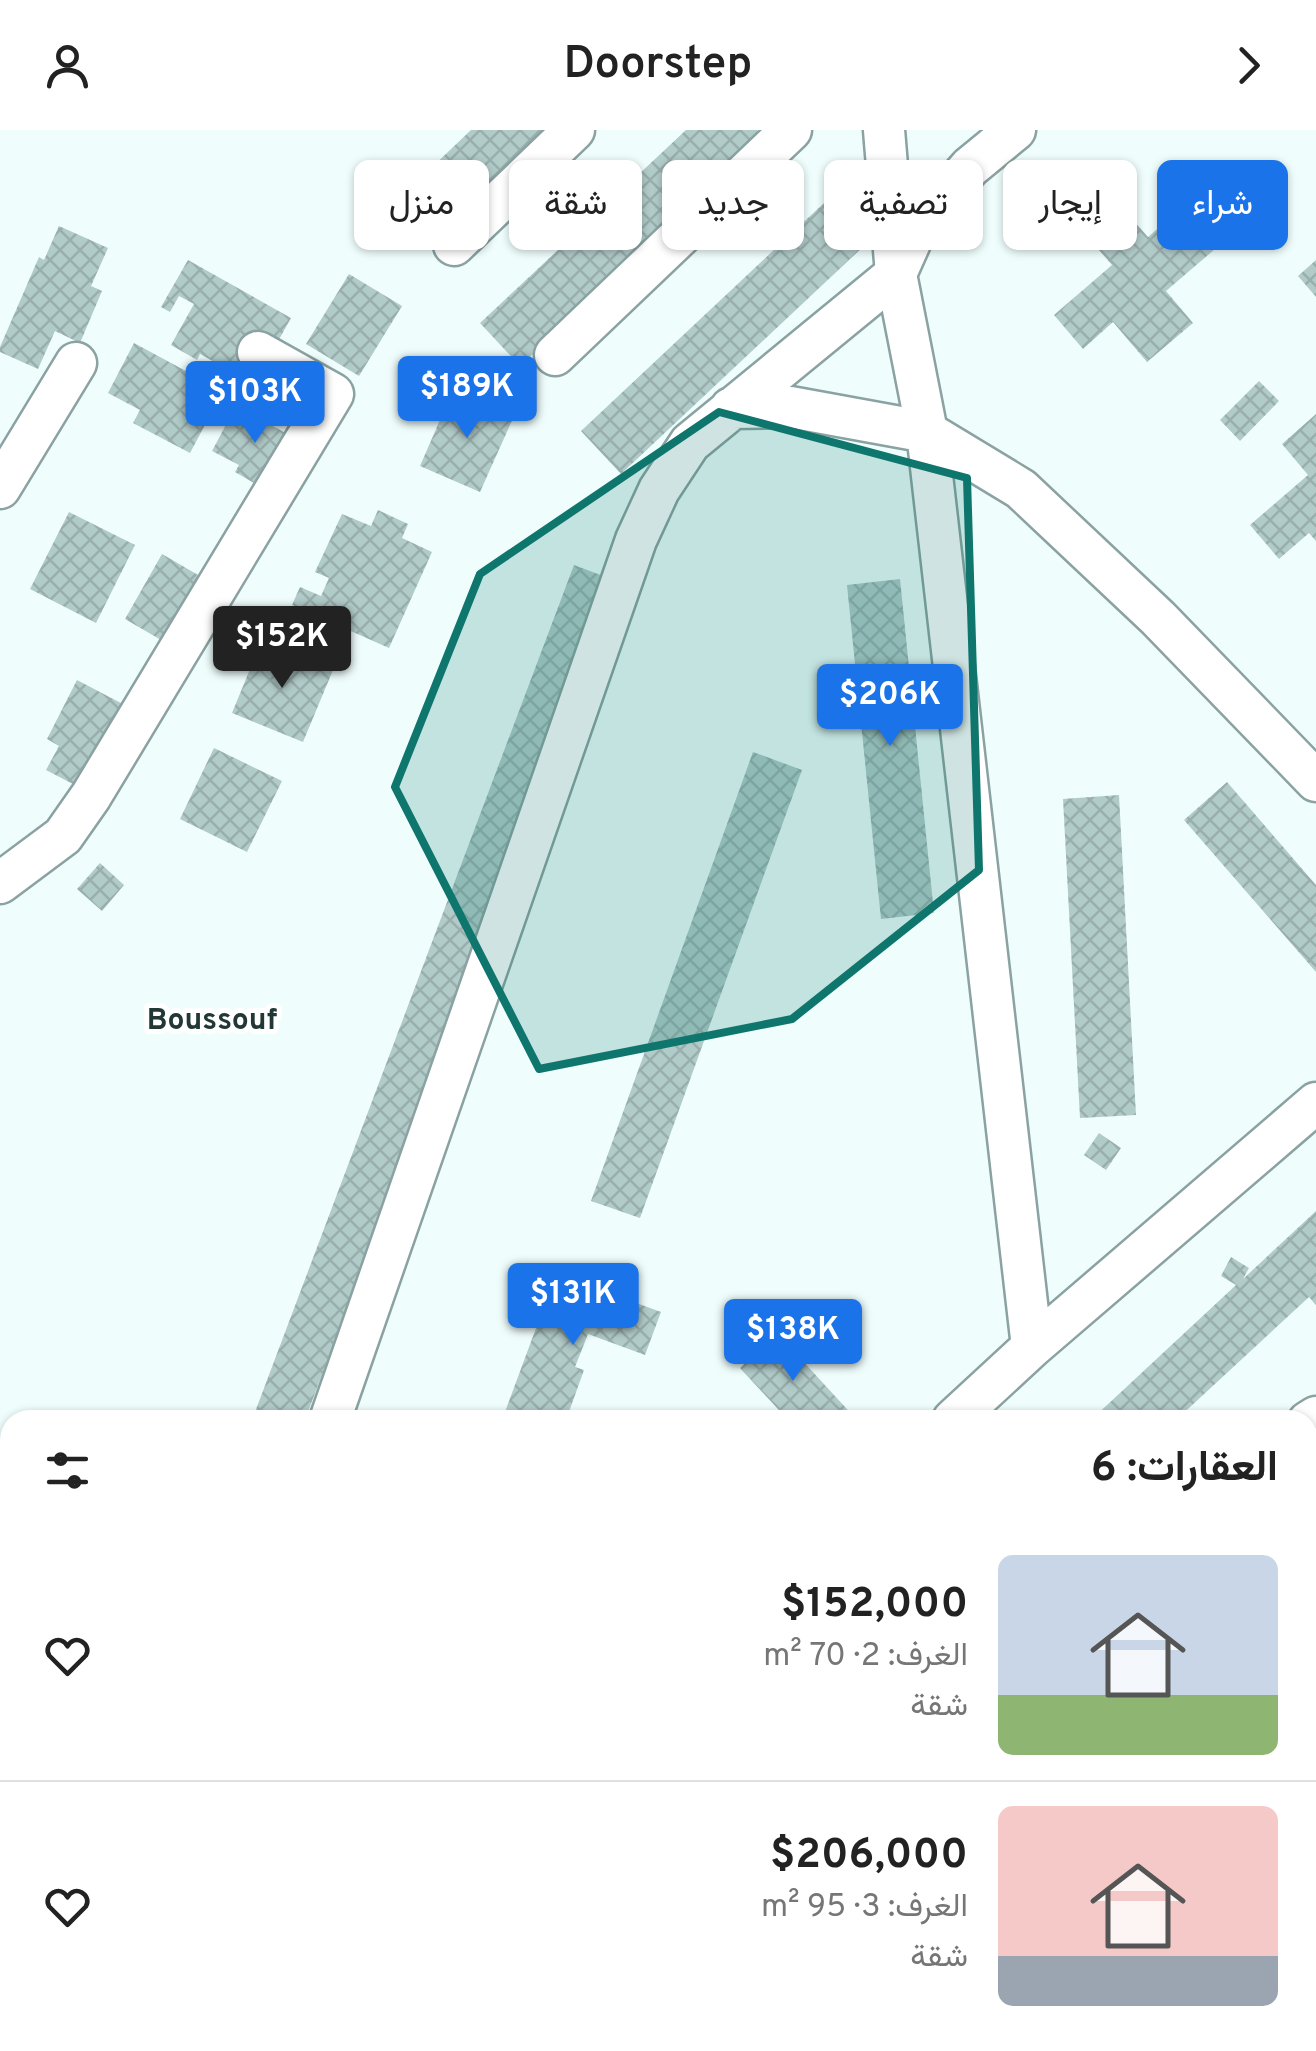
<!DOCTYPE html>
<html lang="ar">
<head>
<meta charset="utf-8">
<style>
	:root { --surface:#fff; --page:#f6f6f6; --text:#222; --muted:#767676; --line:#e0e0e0; --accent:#1a73e8 }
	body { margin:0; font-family:Overpass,Vazirmatn,sans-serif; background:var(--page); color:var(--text); direction:rtl; height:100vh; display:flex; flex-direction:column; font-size:38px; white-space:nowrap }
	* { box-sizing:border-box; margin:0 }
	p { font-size:32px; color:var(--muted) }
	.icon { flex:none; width:55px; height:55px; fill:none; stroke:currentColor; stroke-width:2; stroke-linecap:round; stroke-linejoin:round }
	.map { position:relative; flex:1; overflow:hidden; direction:ltr }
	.sheet { position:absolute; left:0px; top:1280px; width:1318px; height:642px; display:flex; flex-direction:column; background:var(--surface); border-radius:30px 30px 0 0; box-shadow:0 2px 8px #0004; direction:rtl }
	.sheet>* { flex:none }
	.hud { position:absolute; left:30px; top:30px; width:1258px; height:90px; direction:rtl; display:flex; gap:20px }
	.price { position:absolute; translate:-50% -85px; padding:0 22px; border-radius:10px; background:var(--accent); color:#fff; font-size:32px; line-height:65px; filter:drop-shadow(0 2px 5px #0008) }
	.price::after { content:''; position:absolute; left:50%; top:60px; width:30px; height:22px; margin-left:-15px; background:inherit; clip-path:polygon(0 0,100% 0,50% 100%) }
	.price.selected { background:#222; color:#fff }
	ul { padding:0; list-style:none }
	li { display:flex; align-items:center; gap:30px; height:250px; padding:0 40px }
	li+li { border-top:2px solid var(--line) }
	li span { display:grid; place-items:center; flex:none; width:280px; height:200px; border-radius:15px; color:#555 }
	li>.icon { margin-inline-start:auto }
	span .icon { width:120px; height:120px; fill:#fffc; stroke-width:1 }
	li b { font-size:42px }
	h2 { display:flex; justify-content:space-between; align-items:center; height:120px; padding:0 40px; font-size:42px }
	.tag { padding:0 35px; border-radius:15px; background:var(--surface); box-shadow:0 2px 8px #0004; font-size:35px; line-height:90px }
	.tag.selected { background:var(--accent); color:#fff }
	header { display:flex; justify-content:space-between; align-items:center; height:130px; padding:0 40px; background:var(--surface); font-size:45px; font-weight:600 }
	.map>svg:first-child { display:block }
</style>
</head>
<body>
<header><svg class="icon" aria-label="forward" viewBox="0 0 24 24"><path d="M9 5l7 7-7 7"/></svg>Doorstep<svg class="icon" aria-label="person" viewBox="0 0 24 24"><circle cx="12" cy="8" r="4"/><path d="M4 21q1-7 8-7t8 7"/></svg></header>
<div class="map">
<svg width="1316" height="1921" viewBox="0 0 1316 1921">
	<defs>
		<pattern id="building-cross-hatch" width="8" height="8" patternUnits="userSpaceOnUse" patternTransform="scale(2.5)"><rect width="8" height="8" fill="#b1cbc9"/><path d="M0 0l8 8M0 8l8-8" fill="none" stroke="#98afad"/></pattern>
	</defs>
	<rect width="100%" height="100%" fill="#effefd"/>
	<!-- building -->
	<path fill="url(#building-cross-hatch)" d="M471 0H554L468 82 428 41Z
		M686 0H757L764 7 520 236 480 193Z
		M825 72 865 115 621 344 581 301Z
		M1120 75 1148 107 1181 78 1215 119 1166 161 1193 193 1147 232 1113 192 1083 219 1054 185 1112 135 1085 104Z
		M59 96 108 118 91 156 102 161 80 213 55 201 38 239 0 222V217L39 127 44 130Z
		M188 130 291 188 254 254 200 224 197 230 171 215 194 174 179 166 170 182 161 177Z
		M1316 130V167L1298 146Z
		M349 144 402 176 359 246 306 214Z
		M134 213 223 261 190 323 133 293 140 280 108 263Z
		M1259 251 1279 271 1240 311 1220 290Z
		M453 260 514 286 480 362 420 336Z
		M236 276 304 313 259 356 235 342 239 335 212 321Z
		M1316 284V411L1309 403 1279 429 1250 395 1308 345 1282 314Z
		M378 380 408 394 402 408 432 422 389 518 292 475 300 457 321 466 329 448 315 442 342 384 371 396Z
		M69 382 135 415 96 493 30 459Z
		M162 424 229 463 192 528 125 489Z
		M574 435 619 452 305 1290H252Z
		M900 449 934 783 881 789 847 455Z
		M262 510 333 540 303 612 232 583Z
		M77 550 138 582 94 665 46 640 59 616 47 609Z
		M214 618 282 651 247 722 180 689Z
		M753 622 802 640 640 1088 591 1071Z
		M1227 652 1316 755V842L1184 690Z
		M1119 665 1136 985 1080 988 1063 669Z
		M100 733 124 755 102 781 77 759Z
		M1099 1003 1121 1018 1106 1040 1084 1025Z
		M1316 1081V1175L1309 1167 1176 1290H1091L1236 1155 1221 1146 1231 1127 1249 1138 1243 1149Z
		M576 1151 661 1182 645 1225 588 1204 575 1237 584 1240 566 1290H502L552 1155 576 1164Z
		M777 1203 857 1290H788L740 1238Z
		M1316 1485V1530L1308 1531V1486Z
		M0 1634 10 1643V1674L7 1677 10 1680V1698L0 1709Z
		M1316 1683V1725L1308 1726V1684Z
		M121 1912H212L203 1921H129Z"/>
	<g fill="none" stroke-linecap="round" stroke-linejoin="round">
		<defs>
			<path id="street" d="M884 0 896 144 927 302 1032 1217
				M454 115 574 0
				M555 225 791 0
				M731 278 790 277 927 302 1021 359 1158 488 1316 651
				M0 358 76 233
				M0 753 63 706 91 666 333 264 258 222
				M330 1290 636 410 659 360 690 313 896 144 917 97 970 37 1015 0
				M953 1290 1032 1217 1316 973
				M1308 1292 1316 1287
				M1308 1600 1316 1599
				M0 1772 10 1732
				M1308 1842 1316 1841
				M1119 1912 1120 1921
				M285 1921 293 1912
				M589 1921 596 1912
				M992 1921 1015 1912"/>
		</defs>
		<!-- street casing -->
		<use href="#street" stroke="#8aa2a1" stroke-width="45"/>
		<!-- street -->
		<use href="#street" stroke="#fff" stroke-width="40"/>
	</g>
	<!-- marked area -->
	<path fill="#0f766e" fill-opacity="0.2" stroke="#0f766e" stroke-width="8" stroke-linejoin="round" d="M719 282 967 348 979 740 792 889 539 939 395 657 480 444Z"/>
	<g text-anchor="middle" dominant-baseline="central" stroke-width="10" stroke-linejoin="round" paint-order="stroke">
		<!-- neighbourhood labels -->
		<g font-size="30" font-weight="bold" fill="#223836" stroke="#fff">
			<text x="212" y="891">Boussouf</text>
		</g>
	</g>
</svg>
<b class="price" style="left:467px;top:311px">$189K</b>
<b class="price" style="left:255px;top:316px">$103K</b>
<b class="price selected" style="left:282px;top:561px">$152K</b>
<b class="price" style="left:890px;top:619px">$206K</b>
<b class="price" style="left:573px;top:1218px">$131K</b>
<b class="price" style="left:793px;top:1254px">$138K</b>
<div class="hud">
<a class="tag selected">شراء</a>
<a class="tag">إيجار</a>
<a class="tag">تصفية</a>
<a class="tag">جديد</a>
<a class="tag">شقة</a>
<a class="tag">منزل</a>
</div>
<section class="sheet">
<h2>العقارات: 6<svg class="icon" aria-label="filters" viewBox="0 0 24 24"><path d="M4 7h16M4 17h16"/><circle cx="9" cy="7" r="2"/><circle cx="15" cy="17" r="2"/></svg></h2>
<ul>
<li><span style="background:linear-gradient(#c9d6e8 70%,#8fb573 0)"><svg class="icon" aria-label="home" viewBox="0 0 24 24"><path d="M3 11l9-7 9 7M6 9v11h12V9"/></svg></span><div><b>$152,000</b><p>الغرف: 2 · 70 m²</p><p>شقة</p></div><svg class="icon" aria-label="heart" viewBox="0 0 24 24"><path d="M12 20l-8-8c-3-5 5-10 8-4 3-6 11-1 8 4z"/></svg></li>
<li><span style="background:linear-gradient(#f6c9c9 75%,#9aa5b1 0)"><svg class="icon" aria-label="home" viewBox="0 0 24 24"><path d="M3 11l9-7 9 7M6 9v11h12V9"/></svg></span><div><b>$206,000</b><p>الغرف: 3 · 95 m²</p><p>شقة</p></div><svg class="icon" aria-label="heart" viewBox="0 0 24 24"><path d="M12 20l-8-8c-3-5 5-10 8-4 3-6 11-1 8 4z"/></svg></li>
</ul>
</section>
</div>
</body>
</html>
